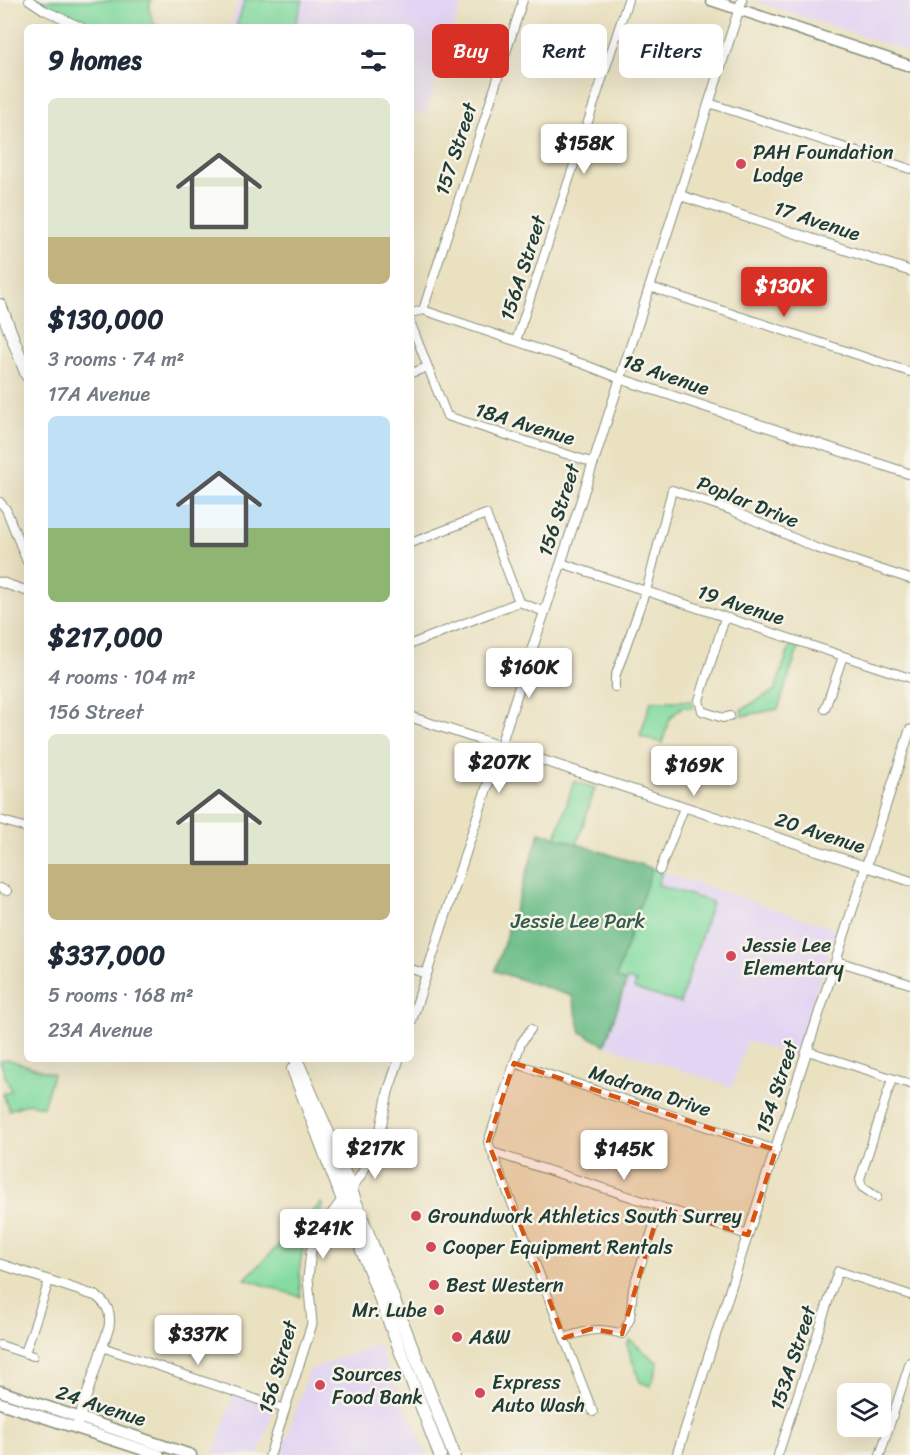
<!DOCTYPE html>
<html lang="en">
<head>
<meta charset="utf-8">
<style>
	:root { --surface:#fff; --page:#f2f2f3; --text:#1f2937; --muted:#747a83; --accent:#d93025 }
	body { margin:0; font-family:Sriracha,sans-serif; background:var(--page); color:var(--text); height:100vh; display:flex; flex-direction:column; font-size:22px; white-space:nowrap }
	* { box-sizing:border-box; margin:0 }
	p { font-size:20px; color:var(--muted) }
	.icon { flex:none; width:33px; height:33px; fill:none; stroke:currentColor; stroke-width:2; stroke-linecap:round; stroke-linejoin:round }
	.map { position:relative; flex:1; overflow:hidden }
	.drawer { position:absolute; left:24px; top:24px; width:390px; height:1038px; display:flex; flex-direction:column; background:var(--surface); border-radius:9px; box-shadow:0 6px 24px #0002 }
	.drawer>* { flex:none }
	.hud { position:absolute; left:432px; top:24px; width:387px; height:54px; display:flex; gap:12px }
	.buttons { position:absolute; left:837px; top:1383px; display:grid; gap:12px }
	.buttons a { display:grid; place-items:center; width:54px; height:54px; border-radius:9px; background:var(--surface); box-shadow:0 6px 24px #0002; font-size:30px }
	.price { position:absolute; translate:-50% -51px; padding:0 14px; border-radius:6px; background:#fff; color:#222; font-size:20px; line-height:39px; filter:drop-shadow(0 2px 3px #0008) }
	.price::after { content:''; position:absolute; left:50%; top:36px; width:18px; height:14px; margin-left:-9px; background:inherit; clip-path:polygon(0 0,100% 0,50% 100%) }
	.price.active { background:var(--accent); color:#fff }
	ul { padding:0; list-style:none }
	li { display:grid; align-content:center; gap:12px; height:318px; padding:0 24px }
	li span { display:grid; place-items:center; height:186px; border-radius:9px; color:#555 }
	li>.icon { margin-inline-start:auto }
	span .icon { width:108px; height:108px; fill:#fffc; stroke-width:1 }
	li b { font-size:26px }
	h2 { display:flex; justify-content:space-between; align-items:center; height:72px; padding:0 24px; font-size:26px }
	.tag { padding:0 21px; border-radius:9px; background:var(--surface); box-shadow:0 6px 24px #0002; font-size:21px; line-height:54px }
	.tag.active { background:var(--accent); color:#fff }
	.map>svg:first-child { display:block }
</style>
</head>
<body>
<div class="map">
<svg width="910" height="1455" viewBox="0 0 910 1455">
	<rect width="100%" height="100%" fill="#f7f3e8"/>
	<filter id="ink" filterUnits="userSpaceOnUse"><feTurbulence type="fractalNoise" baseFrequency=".0167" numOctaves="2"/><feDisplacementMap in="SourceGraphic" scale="12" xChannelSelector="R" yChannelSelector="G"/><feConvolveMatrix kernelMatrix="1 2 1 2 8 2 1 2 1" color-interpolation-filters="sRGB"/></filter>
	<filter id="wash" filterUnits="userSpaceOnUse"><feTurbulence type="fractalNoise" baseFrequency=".008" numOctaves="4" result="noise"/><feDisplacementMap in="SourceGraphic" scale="24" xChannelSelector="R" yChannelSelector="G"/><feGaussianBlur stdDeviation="1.35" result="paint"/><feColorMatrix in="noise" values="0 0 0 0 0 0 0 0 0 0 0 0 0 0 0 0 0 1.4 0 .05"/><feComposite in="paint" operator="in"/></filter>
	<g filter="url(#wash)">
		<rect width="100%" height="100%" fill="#eae1c1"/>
		<!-- built -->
		<path fill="#e2d4f3" d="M239 0H463L425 114 411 109V27H230Z
			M753 0H910V52Z
			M662 872 836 929 795 1056 747 1041 732 1087 605 1045Z
			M377 1344 427 1455H281L309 1370Z
			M234 1393 274 1407 259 1455 214 1454Z"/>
		<!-- green -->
		<path fill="#84dca1" stroke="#528c6a" stroke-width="1.5" d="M37 0H151L149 9 154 24 162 27H95Z
			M245 0H303L294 27H236Z
			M791 643 799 646 778 709 742 716 741 710 775 690Z
			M651 701H692L693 708 682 707 670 718 662 743 640 736Z
			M574 781 595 788 577 844 662 872 658 885 712 902 680 1003 634 989 636 982 627 979 605 1045 581 1032 572 996 495 971 540 832 556 837Z
			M7 1059 53 1074 43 1107 29 1103 9 1110 3 1094 11 1091 0 1061Z
			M321 1203 323 1207C304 1234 296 1264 301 1297L245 1279Z
			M630 1340 658 1363 651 1386 640 1382 627 1345Z"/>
		<!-- forest -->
		<path fill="#6bbc87" stroke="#457c5e" stroke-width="1.5" d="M540 832 652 868 616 978 626 982 605 1045 581 1032 572 996 495 971Z"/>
	</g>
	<g filter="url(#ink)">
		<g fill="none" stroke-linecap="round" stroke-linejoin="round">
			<defs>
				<path id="minor" d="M29 0 44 10 81 27
					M709 103 910 169
					M650 287 910 372
					M423 310 523 0
					M411 313 423 310 583 364 621 379
					M411 324 447 416 594 463
					M516 341 628 0
					M411 373 428 367
					M0 502 6 509 27 562
					M411 543 486 514 519 602
					M561 563 910 678
					M725 618 699 700 702 711 723 718 730 716
					M411 644 519 602 545 612
					M615 687V677L648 584 672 490 731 510 816 548 910 579
					M825 709 843 656
					M0 820 27 828
					M660 870 684 808
					M0 888 7 891
					M837 961 910 984
					M411 969 427 974
					M531 1029 521 1043 488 1142 593 1412
					M808 1051 910 1084
					M514 1063 776 1150
					M492 1152 748 1235
					M877 1197 862 1187 860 1179 892 1079
					M564 1338C587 1330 598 1327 622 1334L630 1319 633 1288 660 1207
					M0 1345 33 1356
					M102 1347 285 1409
					M25 1353 49 1281
					M778 1455 838 1271 910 1295
					M880 1455 910 1362"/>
				<path id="tertiary" d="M679 195 910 271
					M621 379 910 474
					M0 582 27 591
					M411 717 910 881
					M411 1022 519 688 561 563 742 0
					M0 1264 96 1296C108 1305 111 1312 109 1327L77 1425
					M270 1455 312 1324 308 1278 311 1251 323 1225 359 1178 373 1154 378 1142 388 1092 399 1059
					M677 1455 910 730"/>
				<path id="secondary" d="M711 0 910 66
					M0 1391 191 1455
					M0 1403 159 1455"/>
				<path id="primary" d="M0 305 27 375
					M296 1059 335 1149 454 1455
					M293 1069 440 1455
					M336 1150C347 1163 359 1160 373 1154
					M316 1238C330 1227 341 1226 356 1236"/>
			</defs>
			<!-- minor casing -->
			<use href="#minor" stroke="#848f7a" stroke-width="10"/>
			<!-- tertiary casing -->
			<use href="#tertiary" stroke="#848f7a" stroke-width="11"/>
			<!-- secondary casing -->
			<use href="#secondary" stroke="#848f7a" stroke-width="13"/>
			<!-- primary casing -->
			<use href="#primary" stroke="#848f7a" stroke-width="14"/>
			<!-- minor -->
			<use href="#minor" stroke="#fff" stroke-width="8"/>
			<!-- tertiary -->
			<use href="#tertiary" stroke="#fff" stroke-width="9"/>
			<!-- secondary -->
			<use href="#secondary" stroke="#fff" stroke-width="10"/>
			<!-- primary -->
			<use href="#primary" stroke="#fff" stroke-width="12"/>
		</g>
	</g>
	<!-- marked area -->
	<path fill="#d45610" fill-opacity="0.2" stroke="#d45610" stroke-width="4.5" stroke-dasharray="12 8" stroke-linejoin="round" d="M514 1063 776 1150 748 1235 660 1207 622 1334 591 1329 564 1338 488 1142Z"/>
	<!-- markers -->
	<g fill="#d1495b" stroke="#f7f3e8" stroke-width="2">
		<circle cx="741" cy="164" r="6"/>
		<circle cx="731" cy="956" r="6"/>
		<circle cx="416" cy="1216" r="6"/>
		<circle cx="431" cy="1247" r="6"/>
		<circle cx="434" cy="1285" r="6"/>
		<circle cx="439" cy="1310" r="6"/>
		<circle cx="457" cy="1337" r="6"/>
		<circle cx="320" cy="1385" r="6"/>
		<circle cx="480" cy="1393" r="6"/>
	</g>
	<g text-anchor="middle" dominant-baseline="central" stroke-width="5" stroke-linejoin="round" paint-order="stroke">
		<!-- street labels -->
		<g font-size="20" fill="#1f3d34" stroke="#f7f3e8">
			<text transform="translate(456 149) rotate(-72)">157 Street</text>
			<text transform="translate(817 221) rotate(18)">17 Avenue</text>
			<text transform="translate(523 268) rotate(-72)">156A Street</text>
			<text transform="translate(666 375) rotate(19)">18 Avenue</text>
			<text transform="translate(525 424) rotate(17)">18A Avenue</text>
			<text transform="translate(748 502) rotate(22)">Poplar Drive</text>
			<text transform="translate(559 510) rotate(-72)">156 Street</text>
			<text transform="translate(741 605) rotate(18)">19 Avenue</text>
			<text transform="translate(820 833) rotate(18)">20 Avenue</text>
			<text transform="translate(777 1087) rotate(-72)">154 Street</text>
			<text transform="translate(650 1091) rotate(18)">Madrona Drive</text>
			<text transform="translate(793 1358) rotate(-72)">153A Street</text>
			<text transform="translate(278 1367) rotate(-74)">156 Street</text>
			<text transform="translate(101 1406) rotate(18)">24 Avenue</text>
		</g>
		<!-- poi labels -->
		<g font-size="20" fill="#1f3d34" stroke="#f7f3e8" text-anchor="start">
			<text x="753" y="152">PAH Foundation<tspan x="753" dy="23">Lodge</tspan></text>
			<text x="743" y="945">Jessie Lee<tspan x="743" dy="23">Elementary</tspan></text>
			<text x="428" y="1216">Groundwork Athletics South Surrey</text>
			<text x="443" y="1247">Cooper Equipment Rentals</text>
			<text x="446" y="1285">Best Western</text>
			<text x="427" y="1310" text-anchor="end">Mr. Lube</text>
			<text x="469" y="1337">A&amp;W</text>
			<text x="332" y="1374">Sources<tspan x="332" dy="23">Food Bank</tspan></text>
			<text x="492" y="1382">Express<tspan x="492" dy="23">Auto Wash</tspan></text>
		</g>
		<!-- park labels -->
		<g font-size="20" fill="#335d4a" stroke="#f7f3e8">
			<text x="578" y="921">Jessie Lee Park</text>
		</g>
	</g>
</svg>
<div class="buttons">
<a><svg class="icon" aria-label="layers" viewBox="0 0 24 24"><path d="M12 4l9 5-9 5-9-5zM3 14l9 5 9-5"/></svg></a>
</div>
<b class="price" style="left:584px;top:175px">$158K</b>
<b class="price active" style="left:784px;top:318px">$130K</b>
<b class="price" style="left:529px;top:699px">$160K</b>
<b class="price" style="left:499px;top:794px">$207K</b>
<b class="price" style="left:694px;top:797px">$169K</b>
<b class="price" style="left:375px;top:1180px">$217K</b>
<b class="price" style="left:624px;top:1181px">$145K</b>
<b class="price" style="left:323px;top:1260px">$241K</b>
<b class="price" style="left:198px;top:1366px">$337K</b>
<div class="hud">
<a class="tag active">Buy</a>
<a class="tag">Rent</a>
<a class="tag">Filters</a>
</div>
<section class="drawer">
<h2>9 homes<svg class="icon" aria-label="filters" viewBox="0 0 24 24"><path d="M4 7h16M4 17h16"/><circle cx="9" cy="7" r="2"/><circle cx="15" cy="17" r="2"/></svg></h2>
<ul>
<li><span style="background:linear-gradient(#dfe7d0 75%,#c2b280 0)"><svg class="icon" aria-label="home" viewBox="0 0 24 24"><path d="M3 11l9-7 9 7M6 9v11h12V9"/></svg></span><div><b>$130,000</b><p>3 rooms · 74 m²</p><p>17A Avenue</p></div></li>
<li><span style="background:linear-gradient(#bfe0f5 60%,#8fb573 0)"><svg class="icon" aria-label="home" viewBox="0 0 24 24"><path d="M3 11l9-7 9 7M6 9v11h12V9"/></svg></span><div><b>$217,000</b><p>4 rooms · 104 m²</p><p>156 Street</p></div></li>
<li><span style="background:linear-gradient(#dfe7d0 70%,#c2b280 0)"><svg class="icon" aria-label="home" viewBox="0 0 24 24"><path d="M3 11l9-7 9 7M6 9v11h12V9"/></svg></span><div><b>$337,000</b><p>5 rooms · 168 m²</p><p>23A Avenue</p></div></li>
</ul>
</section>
</div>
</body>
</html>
